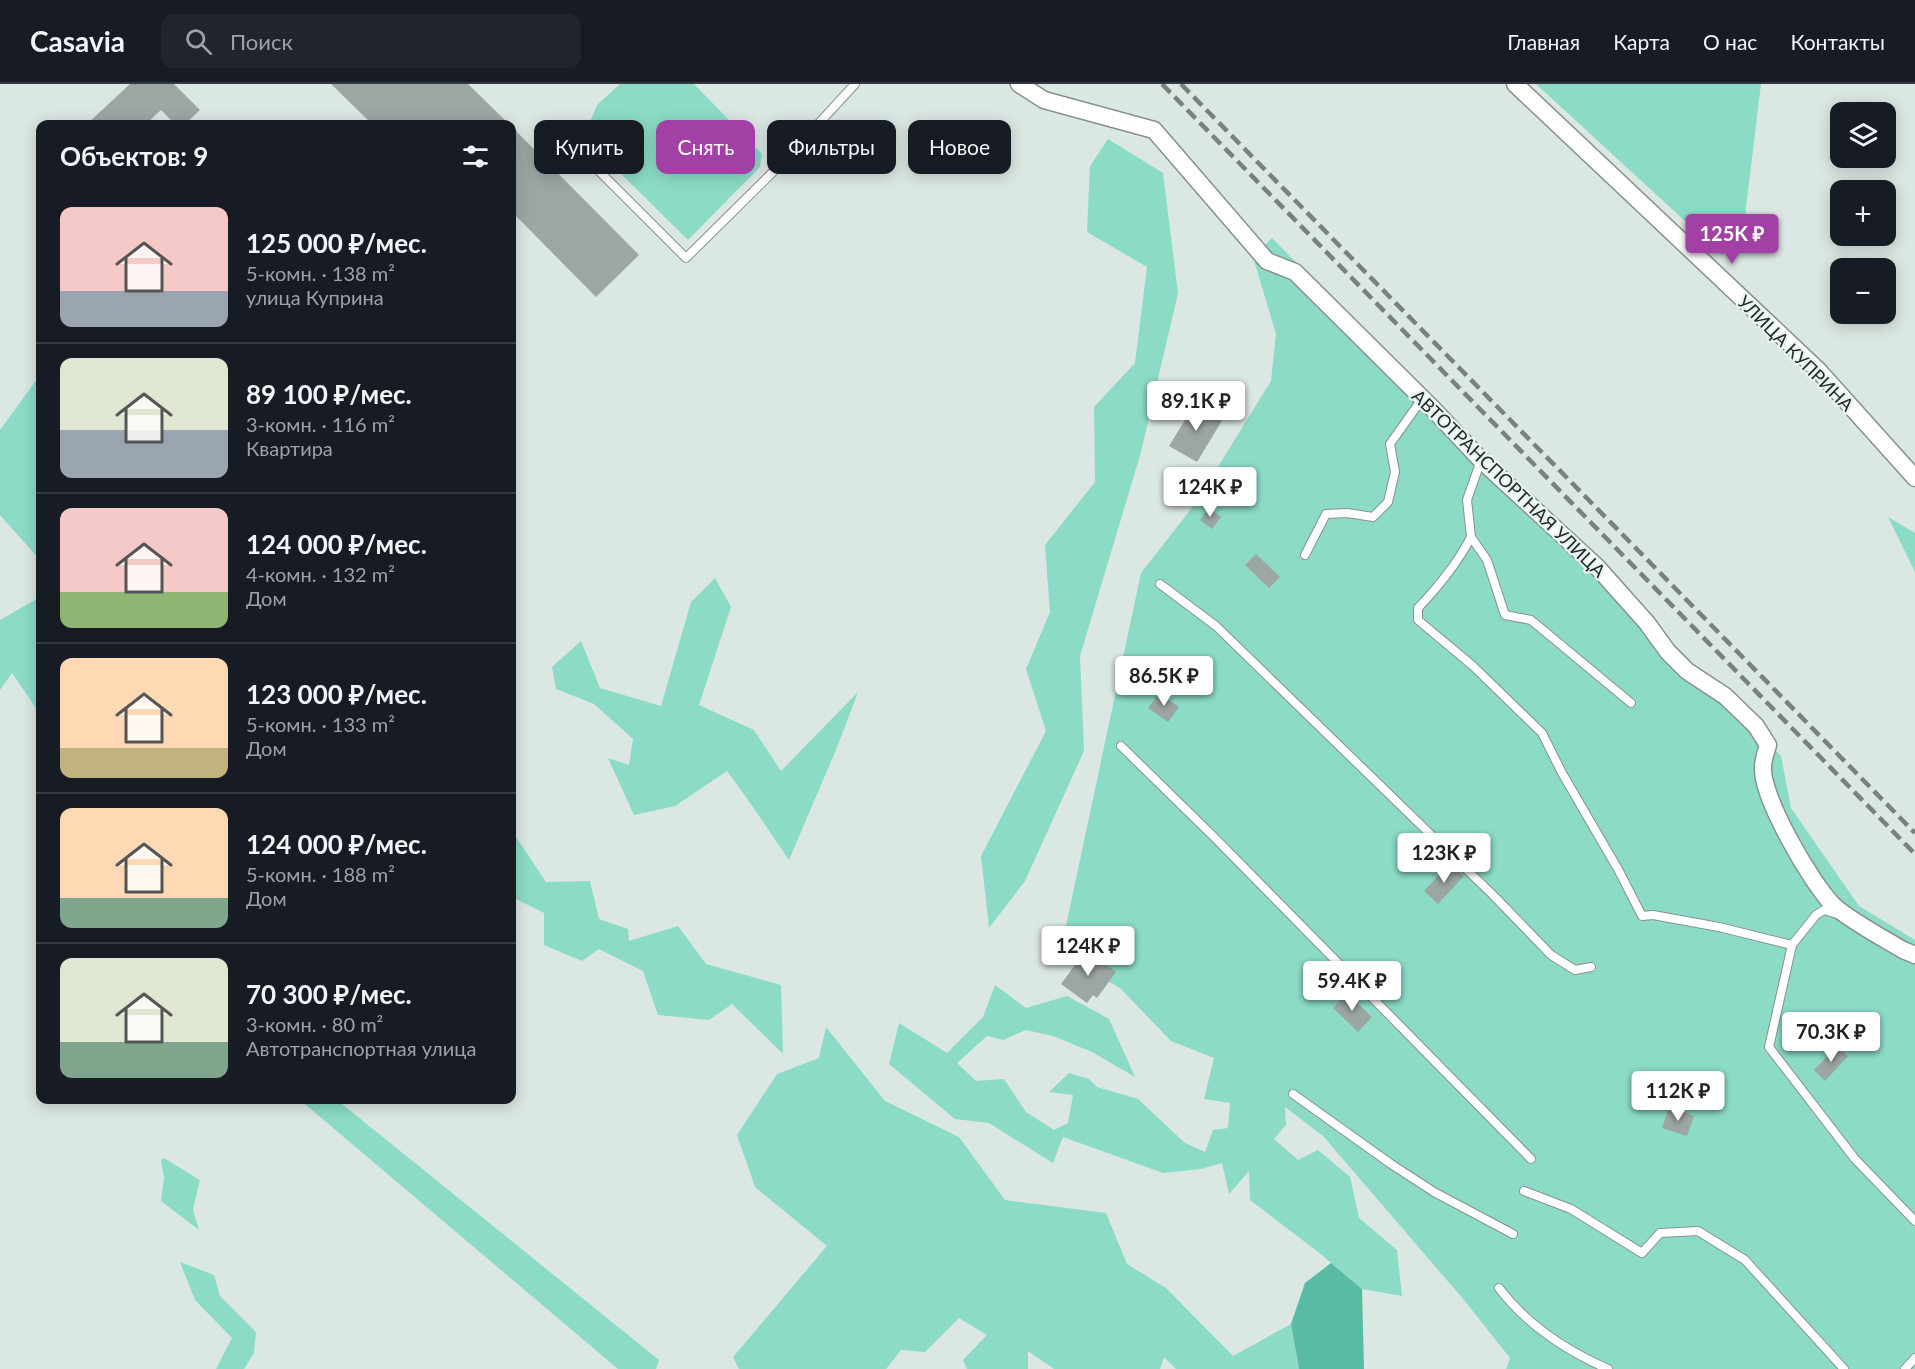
<!DOCTYPE html>
<html lang="ru">
<head>
<meta charset="utf-8">
<style>
	:root { --surface:#171b24; --page:#20242c; --text:#f1f3f6; --muted:#9ea1a6; --line:#363941; --accent:#a240a6 }
	body { margin:0; font-family:Lato,sans-serif; background:var(--page); color:var(--text); height:100vh; display:flex; flex-direction:column; font-size:22px; white-space:nowrap }
	* { box-sizing:border-box; margin:0 }
	p { font-size:20px; color:var(--muted) }
	.icon { flex:none; width:33px; height:33px; fill:none; stroke:currentColor; stroke-width:2; stroke-linecap:round; stroke-linejoin:round }
	.map { position:relative; flex:1; overflow:hidden }
	.details { position:absolute; left:36px; top:36px; width:480px; height:984px; display:flex; flex-direction:column; background:var(--surface); border-radius:12px; box-shadow:0 3px 15px #0003 }
	.details>* { flex:none }
	.banner { position:absolute; left:534px; top:36px; width:570px; height:54px; display:flex; gap:12px }
	.tools { position:absolute; left:1830px; top:18px; display:grid; gap:12px }
	.tools a { display:grid; place-items:center; width:66px; height:66px; border-radius:12px; background:var(--surface); box-shadow:0 3px 15px #0003; font-size:30px }
	.price { position:absolute; translate:-50% -51px; padding:0 14px; border-radius:6px; background:#fff; color:#222; font-size:20px; line-height:39px; filter:drop-shadow(0 2px 3px #0008) }
	.price::after { content:''; position:absolute; left:50%; top:36px; width:18px; height:14px; margin-left:-9px; background:inherit; clip-path:polygon(0 0,100% 0,50% 100%) }
	.price.current { background:var(--accent); color:#fff }
	ul { padding:0; list-style:none }
	li { display:flex; align-items:center; gap:18px; height:150px; padding:0 24px }
	li+li { border-top:2px solid var(--line) }
	li span { display:grid; place-items:center; flex:none; width:168px; height:120px; border-radius:12px; color:#555 }
	li>.icon { margin-inline-start:auto }
	span .icon { width:72px; height:72px; fill:#fffc; stroke-width:1 }
	li b { font-size:26px }
	h2 { display:flex; justify-content:space-between; align-items:center; height:72px; padding:0 24px; font-size:26px }
	.tag { padding:0 21px; border-radius:12px; background:var(--surface); box-shadow:0 3px 15px #0003; font-size:21px; line-height:54px }
	.tag.current { background:var(--accent); color:#fff }
	header { display:flex; align-items:center; gap:36px; box-sizing:border-box; height:84px; padding:0 30px; background:var(--surface); border-bottom:2px solid var(--line) }
	header strong { font-size:28px }
	nav { display:flex; gap:33px; margin-inline-start:auto; font-size:21px }
	.search { width:420px; height:54px; background:var(--page); display:flex; align-items:center; gap:15px; box-sizing:border-box; padding:0 21px; border-radius:12px; color:var(--muted); font-size:22px }
	.map>svg:first-child { display:block }
</style>
</head>
<body>
<header>
<strong>Casavia</strong>
<div class="search"><svg class="icon" aria-label="search" viewBox="0 0 24 24"><circle cx="10" cy="10" r="6"/><path d="M15 15l6 6"/></svg>Поиск</div>
<nav><a>Главная</a><a>Карта</a><a>О нас</a><a>Контакты</a></nav>
</header>
<div class="map">
<svg width="1915" height="1285" viewBox="0 0 1915 1285">
	<rect width="100%" height="100%" fill="#dbe7e3"/>
	<!-- green -->
	<path fill="#8bdbc7" d="M620 0H694L762 70 760 83 688 156 591 60 588 43 597 21Z
		M1536 0H1761L1743 148 1722 171Z
		M1108 55 1163 89 1178 209 1141 368 1080 572 1084 667 1025 797 989 844 981 772 1046 647 1026 585 1050 528 1045 461 1095 398 1094 323 1135 279 1147 183 1087 148 1090 82Z
		M1272 154 1686 572 1781 672 1791 724 1859 822 1915 856V1285H1506L1510 1274 1464 1216 1323 1052 1285 1023 1286 1041 1274 1055 1298 1076 1318 1066 1350 1093 1359 1134 1397 1166 1402 1212 1362 1205 1322 1171 1250 1116 1249 1087 1229 1110 1222 1079 1201 1085 1163 1089 1063 1053 1053 1079 989 1039 955 1035 889 980 899 939 947 969 983 933 995 901 1026 924 1067 912 1109 935 1135 993 1092 968 1053 952 1026 946 1003 956 987 952 957 979 976 997 1004 995 1026 1028 1054 1046 1068 1039 1073 1011 1049 1008 1069 989 1089 995 1097 1003 1138 1015 1185 1059 1205 1068 1213 1046 1228 1044 1230 1019 1204 1015 1214 974 1171 957 1120 904 1060 870 1141 489 1195 420 1271 297 1276 250 1253 173Z
		M40 291V476L0 431V346Z
		M1888 433 1915 449V488Z
		M715 494 731 523 699 621 754 646 781 687 858 608 838 661 789 776 746 713 727 687 675 722 634 731 608 674 629 681 633 655 594 620 556 605 552 583 581 557 600 604 661 622 691 518Z
		M40 513V630L12 589 0 606V536Z
		M512 747 546 798 590 797 599 835 628 845 629 857 678 842 706 880 781 901 783 970 732 920 709 936 658 931 643 887 599 865 582 877 544 861V829L512 813Z
		M826 943 885 1017 959 1053 1005 1116 1106 1129 1127 1180 1166 1204 1233 1272 1291 1240 1299 1285H1176L1164 1273 1160 1285H1054L1028 1267V1285H967L963 1276 987 1251 959 1234 925 1268 901 1266 886 1285H739L733 1273 827 1162 755 1103 737 1051 777 990 819 974Z
		M300 1016H337L659 1276 656 1285H618Z
		M164 1074 200 1096 193 1126 199 1146 161 1117 164 1094 161 1076Z
		M180 1178 214 1191 220 1212 256 1248 254 1269 244 1285H216L232 1254 195 1216Z"/>
	<!-- water -->
	<path fill="#59bba4" d="M1331 1179 1362 1205 1364 1285H1299L1291 1240 1305 1199Z"/>
	<!-- building -->
	<path fill="#9ca7a4" d="M130 0H174L200 26 185 40H175L161 26 146 40H87Z
		M331 0H468L509 40H372Z
		M512 43 639 171 596 213 512 128Z
		M1196 318 1223 335 1197 378 1169 362Z
		M1209 424 1221 433 1212 445 1200 436Z
		M1256 470 1280 493 1269 504 1245 481Z
		M1159 609 1179 623 1168 638 1148 624Z
		M1450 779 1464 792 1438 820 1424 807Z
		M1086 866 1116 888 1097 914 1093 911 1087 919 1061 900Z
		M1347 909 1372 933 1358 948 1333 924Z
		M1837 962 1848 972 1825 997 1814 986Z
		M1669 1023 1694 1032 1687 1052 1662 1044Z"/>
	<g fill="none" stroke-linecap="round" stroke-linejoin="round">
		<defs>
			<path id="lane" d="M588 76 686 174 786 75 855 0
				M1481 376 1467 416 1471 453 1487 476 1505 531 1531 536 1631 619
				M1471 453C1457 480 1439 502 1418 524V536L1473 582 1542 649 1562 689 1619 787 1642 832 1653 831 1719 843 1792 861 1816 831 1824 826 1837 830
				M1305 471 1326 430 1347 429 1373 433 1388 418 1395 388 1390 360 1422 315
				M1160 500 1216 542 1495 813 1551 871 1575 886 1591 883
				M1121 662 1214 753 1531 1075
				M1792 861 1769 963 1855 1075 1915 1137
				M1293 1010 1391 1080 1434 1108 1513 1150
				M1524 1107 1571 1125 1642 1169 1660 1149 1698 1147 1745 1176 1844 1285
				M1499 1204C1527 1241 1565 1266 1608 1285
				M1905 1285 1915 1274"/>
			<path id="street" d="M1019 0 1044 16 1154 46 1267 177 1295 188 1434 326 1481 376 1598 484 1647 539 1668 568 1687 587 1725 612 1756 642 1768 661C1766 668 1763 676 1763 683 1761 713 1812 800 1833 821 1849 836 1883 854 1903 866L1915 871
				M1515 0 1819 287 1915 394"/>
		</defs>
		<!-- lane casing -->
		<use href="#lane" stroke="#86918d" stroke-width="10"/>
		<!-- street casing -->
		<use href="#street" stroke="#86918d" stroke-width="19"/>
		<!-- lane -->
		<use href="#lane" stroke="#fff" stroke-width="8"/>
		<!-- street -->
		<use href="#street" stroke="#fff" stroke-width="16"/>
		<!-- rail -->
		<path stroke="#79817e" stroke-width="4.5" stroke-dasharray="12 6" stroke-linecap="butt" d="M1162 0 1915 770
			M1181 0 1915 749"/>
	</g>
	<g text-anchor="middle" dominant-baseline="central" stroke-width="4.5" stroke-linejoin="round" paint-order="stroke">
		<!-- street labels -->
		<g font-size="18" fill="#252a28" stroke="#e8f4f1">
			<text transform="translate(1796 269) rotate(45)">УЛИЦА КУПРИНА</text>
			<text transform="translate(1509 399) rotate(44)">АВТОТРАНСПОРТНАЯ УЛИЦА</text>
		</g>
	</g>
</svg>
<div class="tools">
<a><svg class="icon" aria-label="layers" viewBox="0 0 24 24"><path d="M12 4l9 5-9 5-9-5zM3 14l9 5 9-5"/></svg></a>
<a>+</a>
<a>−</a>
</div>
<b class="price current" style="left:1732px;top:181px">125K ₽</b>
<b class="price" style="left:1196px;top:348px">89.1K ₽</b>
<b class="price" style="left:1210px;top:434px">124K ₽</b>
<b class="price" style="left:1164px;top:623px">86.5K ₽</b>
<b class="price" style="left:1444px;top:800px">123K ₽</b>
<b class="price" style="left:1088px;top:893px">124K ₽</b>
<b class="price" style="left:1352px;top:928px">59.4K ₽</b>
<b class="price" style="left:1831px;top:979px">70.3K ₽</b>
<b class="price" style="left:1678px;top:1038px">112K ₽</b>
<div class="banner">
<a class="tag">Купить</a>
<a class="tag current">Снять</a>
<a class="tag">Фильтры</a>
<a class="tag">Новое</a>
</div>
<section class="details">
<h2>Объектов: 9<svg class="icon" aria-label="filters" viewBox="0 0 24 24"><path d="M4 7h16M4 17h16"/><circle cx="9" cy="7" r="2"/><circle cx="15" cy="17" r="2"/></svg></h2>
<ul>
<li><span style="background:linear-gradient(#f6c9c9 70%,#9aa5b1 0)"><svg class="icon" aria-label="home" viewBox="0 0 24 24"><path d="M3 11l9-7 9 7M6 9v11h12V9"/></svg></span><div><b>125 000 ₽/мес.</b><p>5-комн. · 138 m²</p><p>улица Куприна</p></div></li>
<li><span style="background:linear-gradient(#dfe7d0 60%,#9aa5b1 0)"><svg class="icon" aria-label="home" viewBox="0 0 24 24"><path d="M3 11l9-7 9 7M6 9v11h12V9"/></svg></span><div><b>89 100 ₽/мес.</b><p>3-комн. · 116 m²</p><p>Квартира</p></div></li>
<li><span style="background:linear-gradient(#f6c9c9 70%,#8fb573 0)"><svg class="icon" aria-label="home" viewBox="0 0 24 24"><path d="M3 11l9-7 9 7M6 9v11h12V9"/></svg></span><div><b>124 000 ₽/мес.</b><p>4-комн. · 132 m²</p><p>Дом</p></div></li>
<li><span style="background:linear-gradient(#ffd9b3 75%,#c2b280 0)"><svg class="icon" aria-label="home" viewBox="0 0 24 24"><path d="M3 11l9-7 9 7M6 9v11h12V9"/></svg></span><div><b>123 000 ₽/мес.</b><p>5-комн. · 133 m²</p><p>Дом</p></div></li>
<li><span style="background:linear-gradient(#ffd9b3 75%,#7fa58c 0)"><svg class="icon" aria-label="home" viewBox="0 0 24 24"><path d="M3 11l9-7 9 7M6 9v11h12V9"/></svg></span><div><b>124 000 ₽/мес.</b><p>5-комн. · 188 m²</p><p>Дом</p></div></li>
<li><span style="background:linear-gradient(#dfe7d0 70%,#7fa58c 0)"><svg class="icon" aria-label="home" viewBox="0 0 24 24"><path d="M3 11l9-7 9 7M6 9v11h12V9"/></svg></span><div><b>70 300 ₽/мес.</b><p>3-комн. · 80 m²</p><p>Автотранспортная улица</p></div></li>
</ul>
</section>
</div>
</body>
</html>
